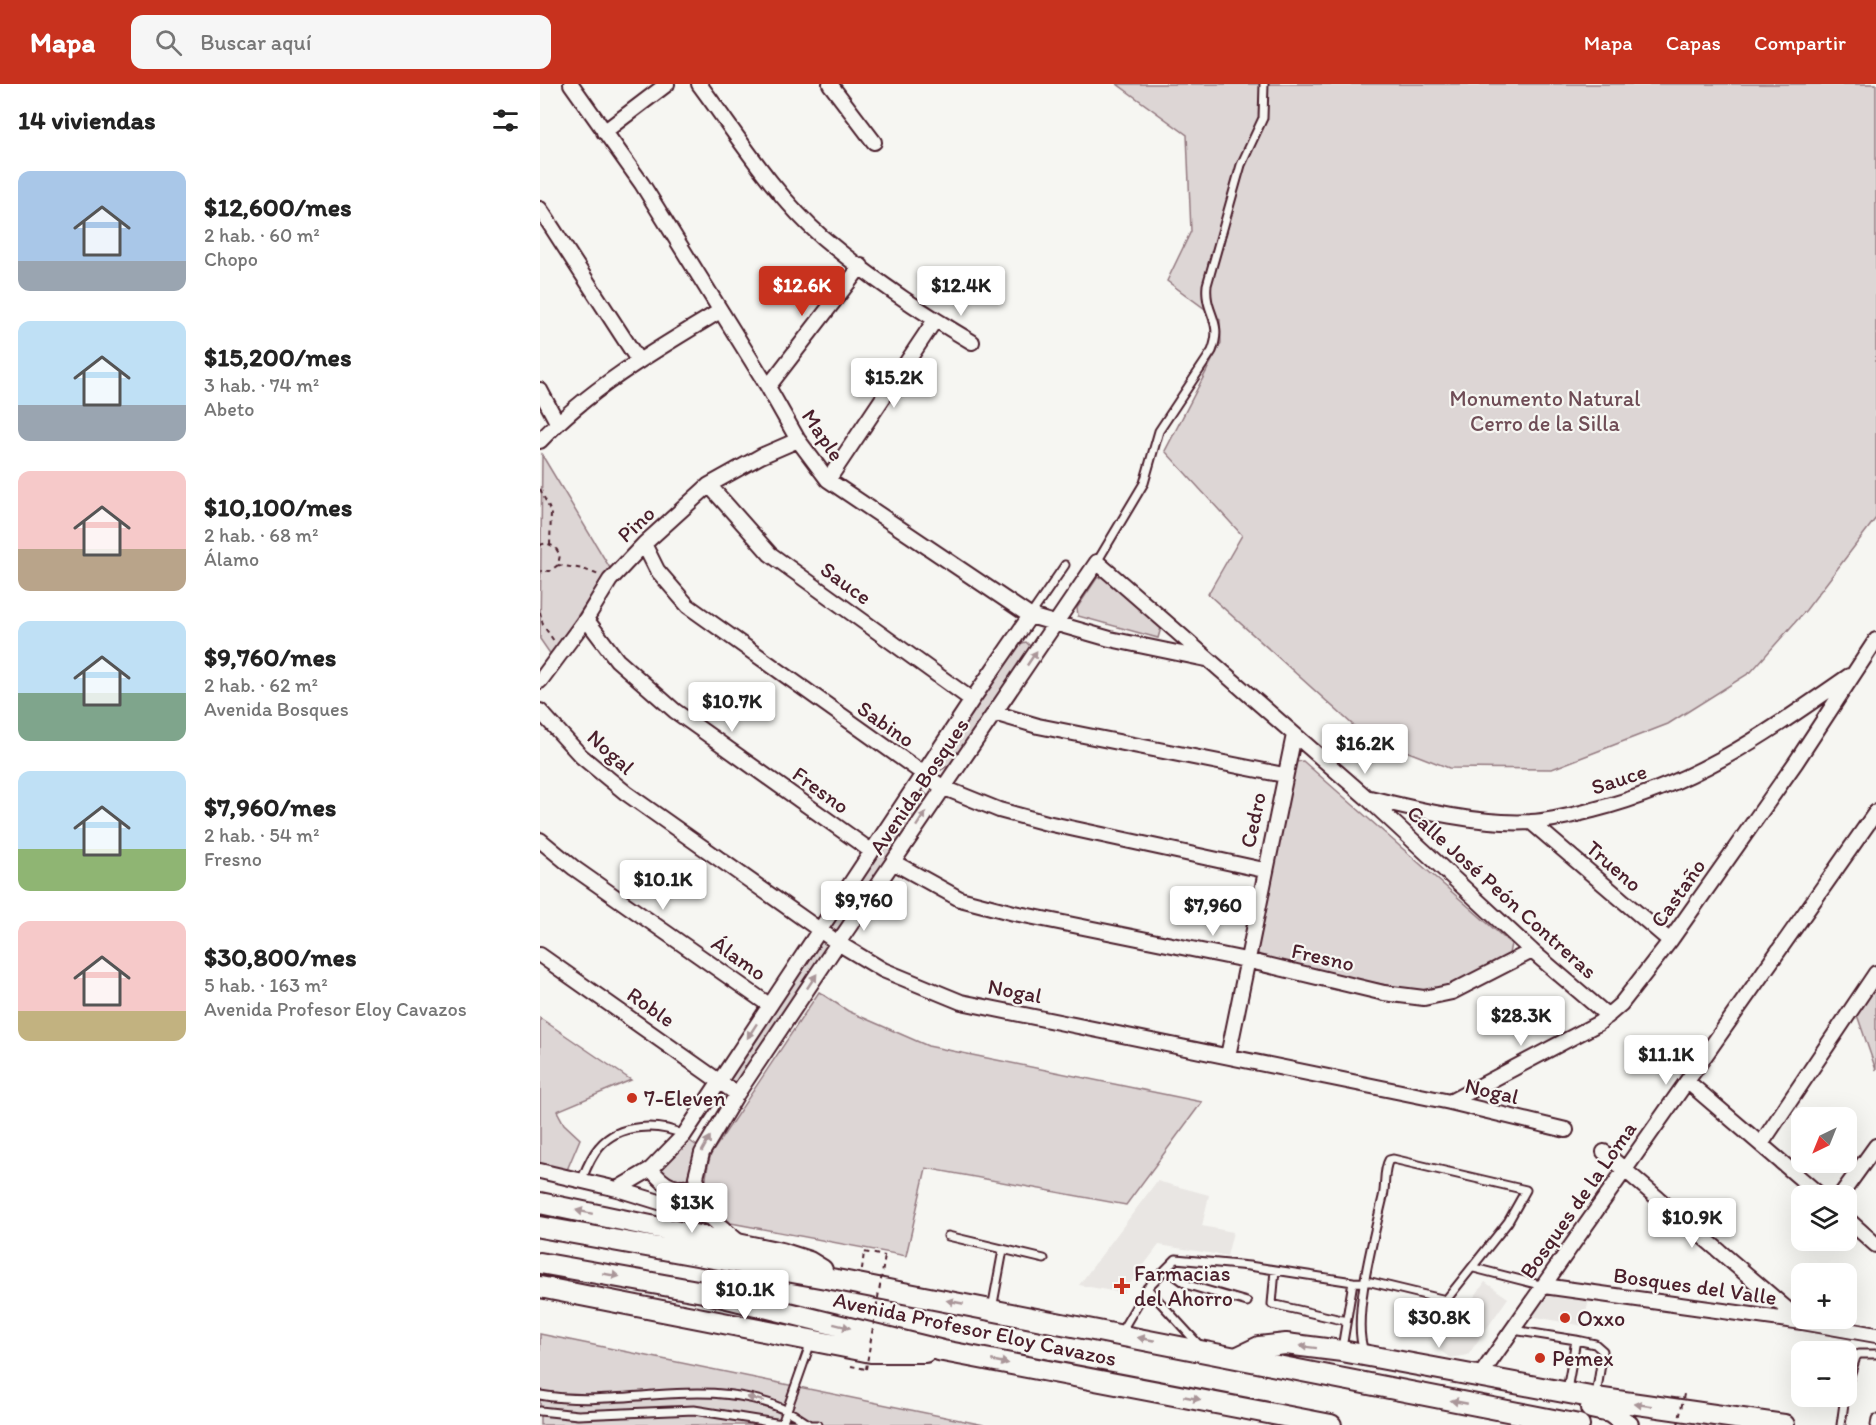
<!DOCTYPE html>
<html lang="es">
<head>
<meta charset="utf-8">
<style>
	:root { --surface:#fff; --page:#f6f6f6; --text:#222; --muted:#767676; --accent:#c8321e }
	body { margin:0; font-family:Itim,sans-serif; background:var(--page); color:var(--text); height:100vh; display:flex; flex-direction:column; font-size:22px; white-space:nowrap }
	* { box-sizing:border-box; margin:0 }
	p { font-size:20px; color:var(--muted) }
	.icon { flex:none; width:33px; height:33px; fill:none; stroke:currentColor; stroke-width:2; stroke-linecap:round; stroke-linejoin:round }
	.map { position:relative; flex:1; overflow:hidden }
	.sheet { display:flex; flex-direction:column; background:var(--surface); width:540px }
	.sheet>* { flex:none }
	.needle { width:39px; rotate:223deg }
	.tools { position:absolute; left:1251px; top:1023px; display:grid; gap:12px }
	.tools a { display:grid; place-items:center; width:66px; height:66px; border-radius:12px; background:var(--surface); box-shadow:0 6px 24px #0002; font-size:30px }
	.price { position:absolute; translate:-50% -51px; padding:0 14px; border-radius:6px; background:#fff; color:#222; font-size:20px; line-height:39px; filter:drop-shadow(0 2px 3px #0008) }
	.price::after { content:''; position:absolute; left:50%; top:36px; width:18px; height:14px; margin-left:-9px; background:inherit; clip-path:polygon(0 0,100% 0,50% 100%) }
	.price.on { background:var(--accent); color:#fff }
	ul { padding:0; list-style:none }
	li { display:flex; align-items:center; gap:18px; height:150px; padding:0 18px }
	li span { display:grid; place-items:center; flex:none; width:168px; height:120px; border-radius:12px; color:#555 }
	li>.icon { margin-inline-start:auto }
	span .icon { width:72px; height:72px; fill:#fffc; stroke-width:1 }
	li b { font-size:26px }
	h2 { display:flex; justify-content:space-between; align-items:center; height:72px; padding:0 18px; font-size:26px }
	header { display:flex; align-items:center; gap:36px; box-sizing:border-box; height:84px; padding:0 30px; background:var(--accent); color:#fff }
	header strong { font-size:28px }
	nav { display:flex; gap:33px; margin-inline-start:auto; font-size:21px }
	.search { width:420px; height:54px; background:var(--page); display:flex; align-items:center; gap:15px; box-sizing:border-box; padding:0 21px; border-radius:12px; color:var(--muted); font-size:22px }
	main { display:flex; flex:1; min-height:0 }
	.map>svg:first-child { display:block }
</style>
</head>
<body>
<header>
<strong>Mapa</strong>
<div class="search"><svg class="icon" aria-label="search" viewBox="0 0 24 24"><circle cx="10" cy="10" r="6"/><path d="M15 15l6 6"/></svg>Buscar aquí</div>
<nav><a>Mapa</a><a>Capas</a><a>Compartir</a></nav>
</header>
<main>
<section class="sheet">
<h2>14 viviendas<svg class="icon" aria-label="filters" viewBox="0 0 24 24"><path d="M4 7h16M4 17h16"/><circle cx="9" cy="7" r="2"/><circle cx="15" cy="17" r="2"/></svg></h2>
<ul>
<li><span style="background:linear-gradient(#a9c7e8 75%,#9aa5b1 0)"><svg class="icon" aria-label="home" viewBox="0 0 24 24"><path d="M3 11l9-7 9 7M6 9v11h12V9"/></svg></span><div><b>$12,600/mes</b><p>2 hab. · 60 m²</p><p>Chopo</p></div></li>
<li><span style="background:linear-gradient(#bfe0f5 70%,#9aa5b1 0)"><svg class="icon" aria-label="home" viewBox="0 0 24 24"><path d="M3 11l9-7 9 7M6 9v11h12V9"/></svg></span><div><b>$15,200/mes</b><p>3 hab. · 74 m²</p><p>Abeto</p></div></li>
<li><span style="background:linear-gradient(#f6c9c9 65%,#b9a48a 0)"><svg class="icon" aria-label="home" viewBox="0 0 24 24"><path d="M3 11l9-7 9 7M6 9v11h12V9"/></svg></span><div><b>$10,100/mes</b><p>2 hab. · 68 m²</p><p>Álamo</p></div></li>
<li><span style="background:linear-gradient(#bfe0f5 60%,#7fa58c 0)"><svg class="icon" aria-label="home" viewBox="0 0 24 24"><path d="M3 11l9-7 9 7M6 9v11h12V9"/></svg></span><div><b>$9,760/mes</b><p>2 hab. · 62 m²</p><p>Avenida Bosques</p></div></li>
<li><span style="background:linear-gradient(#bfe0f5 65%,#8fb573 0)"><svg class="icon" aria-label="home" viewBox="0 0 24 24"><path d="M3 11l9-7 9 7M6 9v11h12V9"/></svg></span><div><b>$7,960/mes</b><p>2 hab. · 54 m²</p><p>Fresno</p></div></li>
<li><span style="background:linear-gradient(#f6c9c9 75%,#c2b280 0)"><svg class="icon" aria-label="home" viewBox="0 0 24 24"><path d="M3 11l9-7 9 7M6 9v11h12V9"/></svg></span><div><b>$30,800/mes</b><p>5 hab. · 163 m²</p><p>Avenida Profesor Eloy Cavazos</p></div></li>
</ul>
</section>
<div class="map">
<svg width="1336" height="1341" viewBox="0 0 1336 1341">
	<rect width="100%" height="100%" fill="#f6f6f2"/>
	<filter id="ink" filterUnits="userSpaceOnUse"><feTurbulence type="fractalNoise" baseFrequency=".0167" numOctaves="2"/><feDisplacementMap in="SourceGraphic" scale="12" xChannelSelector="R" yChannelSelector="G"/><feConvolveMatrix kernelMatrix="1 2 1 2 8 2 1 2 1" color-interpolation-filters="sRGB"/></filter>
	<g filter="url(#ink)">
		<!-- built -->
		<path fill="#e9e6e3" d="M617 1097 669 1111 662 1142 693 1148 687 1172 619 1161 583 1209 539 1201Z
			M945 1198 968 1214 928 1271 911 1274 897 1265Z
			M1008 1209 1049 1216 1043 1242 991 1232Z"/>
		<!-- green -->
		<path fill="#ddd6d5" stroke="#947a80" stroke-width="1.5" d="M577 0H1336V434L1266 526 1211 588 1128 640 1012 685 909 684 823 650 668 510 702 451 625 367 681 259 680 236 627 197 651 147 647 51Z
			M2 371 70 484 11 571 0 555Z
			M563 493 578 502 621 544 618 554 538 532 537 524 557 494Z
			M486 558 490 562 489 567 411 680 398 688 397 683 401 675 479 560Z
			M763 677 971 860 969 870 911 902 880 908 724 876 715 866 755 678Z
			M383 707 389 713 300 845 293 846 289 842 377 708Z
			M282 856 287 858V866L198 996 191 999 188 997 277 859Z
			M1336 894V986L1315 925Z
			M279 908 308 927 388 962 662 1018 586 1121 386 1084 366 1172 191 1139C164 1116 161 1103 171 1070Z
			M0 934 91 996 17 1027 24 1040 40 1055 27 1086 0 1081Z
			M147 1055 157 1062 146 1101H138L121 1089V1085L139 1068Z
			M0 1250 444 1341H0Z"/>
		<g fill="none" stroke-linecap="round" stroke-linejoin="round">
			<defs>
				<path id="lane" d="M557 478 604 399 619 347 672 267C684 236 664 230 667 201L701 81 723 34 724 0
					M490 532 525 481
					M41 1097C46 1085 51 1072 59 1063 79 1039 119 1039 144 1051
					M408 1152 504 1175
					M934 1184 1004 1202
					M626 1185 648 1201 707 1218
					M735 1186 732 1220 806 1237
					M607 1204 660 1262
					M452 1225 463 1166
					M973 1246 1036 1256
					M581 1248 607 1204 636 1175 709 1182 813 1198C819 1199 825 1197 831 1198L906 1216 968 1138 986 1106 853 1075 849 1076C843 1086 846 1101 843 1113 835 1148 811 1235 824 1267
					M802 1264 813 1198
					M1306 1304 1316 1273 1319 1270H1336
					M1027 1306 1036 1256 1055 1260 1063 1267 1056 1312
					M0 1311C88 1327 188 1282 267 1339
					M0 1327 38 1331 154 1326 242 1340 278 1341
					M242 1340 271 1258
					M1301 1341 1305 1312
					M1335 1341 1336 1335"/>
				<path id="street" d="M31 0 102 100 228 303 258 356 288 396 490 532 570 555 666 575
					M159 0C197 51 234 111 282 153 327 191 381 228 432 258
					M290 0 334 58
					M64 48 127 0
					M0 125 98 276
					M228 303 321 182
					M0 306 17 338
					M0 357C51 303 117 265 180 227
					M288 396 395 236
					M169 401 230 470 432 616
					M104 460 117 486 148 522 402 703 459 726 507 739 724 786
					M46 535 77 576 135 627 331 767
					M0 597 46 535 70 496 104 460 169 401 221 372 258 356
					M0 627 41 672 86 709 298 859 343 886 421 918 910 1018 1026 1046
					M454 629 498 642 744 691
					M830 714C878 726 941 741 991 738 1012 737 1033 731 1053 726 1156 700 1224 651 1309 592
					M991 738 1130 857
					M0 756 34 784 229 921
					M353 778 420 815 474 829 706 876 844 909 884 914 912 908 992 867
					M0 871 197 1010
					M688 972 754 651
					M1148 998 1281 1112
					M910 1018 1059 939 1081 920 1130 857 1256 678 1336 556
					M1221 1060 1336 889
					M1064 1068 1262 1238
					M111 1085C125 1103 135 1107 157 1102
					M0 1087 77 1105 171 1134
					M77 1105 111 1085 144 1051 432 616 490 532
					M1300 1112 1336 1062
					M1306 1134 1336 1161
					M199 1158 171 1134 163 1119 156 1093 162 1069 197 1010 298 859 557 478 826 713 992 867 1068 932
					M1004 1202 1262 1238 1336 1251
					M940 1292 1336 728"/>
				<path id="secondary" d="M0 1119 241 1169 269 1178 282 1186
					M0 1143 297 1196 1039 1341
					M0 1179 163 1208 403 1267 791 1341
					M0 1203 331 1268H385
					M698 1273 719 1263 746 1260 802 1267 1056 1314 1244 1341
					M1051 1324 1070 1328 1088 1341"/>
			</defs>
			<!-- lane casing -->
			<use href="#lane" stroke="#4a1f2b" stroke-width="11"/>
			<!-- street casing -->
			<use href="#street" stroke="#4a1f2b" stroke-width="18"/>
			<!-- secondary casing -->
			<use href="#secondary" stroke="#4a1f2b" stroke-width="24"/>
			<!-- path -->
			<path stroke="#4a1f2b" stroke-width="2" stroke-dasharray="4.5 4.5" stroke-linecap="butt" d="M0 405 11 428 10 461
				M0 461 6 459 15 463 20 471 18 481 10 487H0
				M18 481 43 485 59 491
				M0 528 3 541 14 557
				M322 1185 324 1168 345 1172
				M311 1282 326 1285"/>
			<!-- lane -->
			<use href="#lane" stroke="#f6f6f2" stroke-width="7"/>
			<!-- street -->
			<use href="#street" stroke="#f6f6f2" stroke-width="14"/>
			<!-- secondary -->
			<use href="#secondary" stroke="#f6f6f2" stroke-width="20"/>
			<!-- path-bridge -->
			<path stroke="#4a1f2b" stroke-width="2" stroke-dasharray="4.5 4.5" stroke-linecap="butt" d="M326 1285 345 1172
				M1138 1341 1144 1310"/>
		</g>
		<!-- one-way arrows -->
		<defs><path id="oneway-solid" d="M-6-.8H1V-3.2L6.5 0L1 3.2V.8H-6Z" transform="scale(1.5)"/></defs>
		<g fill="#a99598">
			<use href="#oneway-solid" transform="translate(492 574) rotate(-56)"/>
			<use href="#oneway-solid" transform="translate(381 735) rotate(-57)"/>
			<use href="#oneway-solid" transform="translate(272 897) rotate(-56)"/>
			<use href="#oneway-solid" transform="translate(212 947) rotate(123)"/>
			<use href="#oneway-solid" transform="translate(166 1060) rotate(-61)"/>
			<use href="#oneway-solid" transform="translate(44 1128) rotate(-168)"/>
			<use href="#oneway-solid" transform="translate(71 1191) rotate(10)"/>
			<use href="#oneway-solid" transform="translate(415 1218) rotate(-169)"/>
			<use href="#oneway-solid" transform="translate(302 1242) rotate(14)"/>
			<use href="#oneway-solid" transform="translate(606 1255) rotate(-169)"/>
			<use href="#oneway-solid" transform="translate(768 1263) rotate(-173)"/>
			<use href="#oneway-solid" transform="translate(460 1278) rotate(11)"/>
			<use href="#oneway-solid" transform="translate(652 1314) rotate(11)"/>
			<use href="#oneway-solid" transform="translate(215 1315) rotate(-167)"/>
			<use href="#oneway-solid" transform="translate(919 1318) rotate(-169)"/>
			<use href="#oneway-solid" transform="translate(1103 1321) rotate(-172)"/>
		</g>
	</g>
	<!-- markers -->
	<g fill="#c8321e" stroke="#f6f6f2" stroke-width="2">
		<circle cx="92" cy="1014" r="6"/>
		<path d="M579 1193h6v6h6v6h-6v6h-6v-6h-6v-6h6z"/>
		<circle cx="1025" cy="1234" r="6"/>
		<circle cx="1000" cy="1274" r="6"/>
	</g>
	<g text-anchor="middle" dominant-baseline="central" stroke-width="4.5" stroke-linejoin="round" paint-order="stroke">
		<!-- park labels -->
		<g font-size="22" fill="#6f4d56" stroke="#f6f6f2">
			<text x="1005" y="314">Monumento Natural<tspan x="1005" dy="25">Cerro de la Silla</tspan></text>
		</g>
		<!-- street labels -->
		<g font-size="22" fill="#4a1f2b" stroke="#f6f6f2">
			<text transform="translate(283 351) rotate(56)">Maple</text>
			<text transform="translate(96 440) rotate(-43)">Pino</text>
			<text transform="translate(306 499) rotate(36)">Sauce</text>
			<text transform="translate(346 640) rotate(35)">Sabino</text>
			<text transform="translate(71 668) rotate(42)">Nogal</text>
			<text transform="translate(1079 695) rotate(-18)">Sauce</text>
			<text transform="translate(379 702) rotate(-56)">Avenida Bosques</text>
			<text transform="translate(281 706) rotate(36)">Fresno</text>
			<text transform="translate(713 736) rotate(-78)">Cedro</text>
			<text transform="translate(1074 782) rotate(41)">Trueno</text>
			<text transform="translate(962 808) rotate(42)">Calle José Peón Contreras</text>
			<text transform="translate(1138 809) rotate(-55)">Castaño</text>
			<text transform="translate(783 873) rotate(13)">Fresno</text>
			<text transform="translate(199 874) rotate(35)">Álamo</text>
			<text transform="translate(475 907) rotate(11)">Nogal</text>
			<text transform="translate(111 923) rotate(35)">Roble</text>
			<text transform="translate(952 1007) rotate(13)">Nogal</text>
			<text transform="translate(1038 1116) rotate(-55)">Bosques de la Loma</text>
			<text transform="translate(1155 1202) rotate(8)">Bosques del Valle</text>
			<text transform="translate(435 1245) rotate(12)">Avenida Profesor Eloy Cavazos</text>
		</g>
		<!-- poi labels -->
		<g font-size="22" fill="#4a1f2b" stroke="#f6f6f2" text-anchor="start">
			<text x="104" y="1014">7-Eleven</text>
			<text x="594" y="1189">Farmacias<tspan x="594" dy="25">del Ahorro</tspan></text>
			<text x="1037" y="1234">Oxxo</text>
			<text x="1012" y="1274">Pemex</text>
		</g>
	</g>
</svg>
<div class="tools">
<a><svg class="needle" viewBox="-14 -14 28 28"><path d="M0-13l5 13h-10z" fill="#e53935"/><path d="M0 13l5-13h-10z" fill="#767676"/></svg></a>
<a><svg class="icon" aria-label="layers" viewBox="0 0 24 24"><path d="M12 4l9 5-9 5-9-5zM3 14l9 5 9-5"/></svg></a>
<a>+</a>
<a>−</a>
</div>
<b class="price on" style="left:262px;top:233px">$12.6K</b>
<b class="price" style="left:421px;top:233px">$12.4K</b>
<b class="price" style="left:354px;top:325px">$15.2K</b>
<b class="price" style="left:192px;top:649px">$10.7K</b>
<b class="price" style="left:825px;top:691px">$16.2K</b>
<b class="price" style="left:123px;top:827px">$10.1K</b>
<b class="price" style="left:324px;top:848px">$9,760</b>
<b class="price" style="left:673px;top:853px">$7,960</b>
<b class="price" style="left:981px;top:963px">$28.3K</b>
<b class="price" style="left:1126px;top:1002px">$11.1K</b>
<b class="price" style="left:152px;top:1150px">$13K</b>
<b class="price" style="left:1152px;top:1165px">$10.9K</b>
<b class="price" style="left:205px;top:1237px">$10.1K</b>
<b class="price" style="left:899px;top:1265px">$30.8K</b>
</div>
</main>
</body>
</html>
